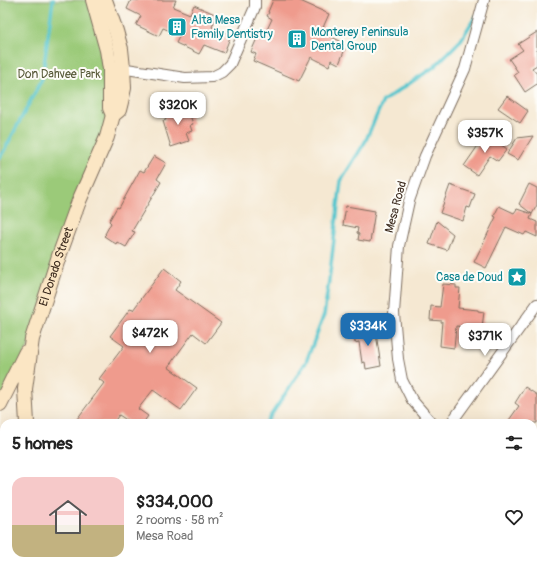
<!DOCTYPE html>
<html lang="en">
<head>
<meta charset="utf-8">
<style>
	:root { --surface:#fff; --page:#f6f6f6; --text:#222; --muted:#767676; --line:#e0e0e0; --accent:#1f6fb2 }
	body { margin:0; font-family:Pangolin,sans-serif; background:var(--page); color:var(--text); height:100vh; display:flex; flex-direction:column; font-size:15px; white-space:nowrap }
	* { box-sizing:border-box; margin:0 }
	p { font-size:13px; color:var(--muted) }
	.icon { flex:none; width:22px; height:22px; fill:none; stroke:currentColor; stroke-width:2; stroke-linecap:round; stroke-linejoin:round }
	.map { position:relative; flex:1; overflow:hidden }
	.sheet { position:absolute; left:0px; top:419px; width:537px; height:156px; display:flex; flex-direction:column; background:var(--surface); border-radius:12px 12px 0 0; box-shadow:0 4px 16px #0002 }
	.sheet>* { flex:none }
	.price { position:absolute; translate:-50% -34px; padding:0 9px; border-radius:8px; background:#fff; color:#222; font-size:13px; line-height:26px; filter:drop-shadow(0 1px 2px #0008) }
	.price::after { content:''; position:absolute; left:50%; top:24px; width:12px; height:9px; margin-left:-6px; background:inherit; clip-path:polygon(0 0,100% 0,50% 100%) }
	.price.active { background:var(--accent); color:#fff }
	ul { padding:0; list-style:none }
	li { display:flex; align-items:center; gap:12px; height:100px; padding:0 12px }
	li+li { border-top:1px solid var(--line) }
	li span { display:grid; place-items:center; flex:none; width:112px; height:80px; border-radius:12px; color:#555 }
	li>.icon { margin-inline-start:auto }
	span .icon { width:48px; height:48px; fill:#fffc; stroke-width:1 }
	li b { font-size:17px }
	h2 { display:flex; justify-content:space-between; align-items:center; height:48px; padding:0 12px; font-size:17px }
	.map>svg:first-child { display:block }
</style>
</head>
<body>
<div class="map">
<svg width="537" height="575" viewBox="0 0 537 575">
	<rect width="100%" height="100%" fill="#fdfcf7"/>
	<filter id="ink" filterUnits="userSpaceOnUse"><feTurbulence type="fractalNoise" baseFrequency=".025" numOctaves="2"/><feDisplacementMap in="SourceGraphic" scale="8" xChannelSelector="R" yChannelSelector="G"/><feConvolveMatrix kernelMatrix="1 2 1 2 8 2 1 2 1" color-interpolation-filters="sRGB"/></filter>
	<filter id="wash" filterUnits="userSpaceOnUse"><feTurbulence type="fractalNoise" baseFrequency=".012" numOctaves="4" result="noise"/><feDisplacementMap in="SourceGraphic" scale="16" xChannelSelector="R" yChannelSelector="G"/><feGaussianBlur stdDeviation="0.9" result="paint"/><feColorMatrix in="noise" values="0 0 0 0 0 0 0 0 0 0 0 0 0 0 0 0 0 1.4 0 .05"/><feComposite in="paint" operator="in"/></filter>
	<g filter="url(#wash)">
		<rect width="100%" height="100%" fill="#f5e8d2"/>
		<!-- green -->
		<path fill="#9bca79" stroke="#6b7a4c" d="M0 0H99L115 106 32 339 0 403Z
			M537 486V575H490L491 571H533V493Z"/>
		<g fill="none" stroke-linecap="round" stroke-linejoin="round">
			<!-- stream -->
			<path stroke="#58c6ce" stroke-width="3.5" d="M0 157 5 149 42 79 53 0
				M266 423 306 362 324 315 330 273 341 181 365 142 383 101 434 67 461 40 475 17"/>
		</g>
		<g id="blocks">
			<!-- building -->
			<path fill="#ef9b8d" d="M131 0H176L173 7 190 14 194 5 217 15 212 27 231 35 224 53 204 45 199 54 176 43 180 35 163 28 159 36 136 25 141 16 127 9Z
				M273 0H298L329 14 321 32 340 41 337 46 345 49 339 64 331 60 329 66 311 57 299 81 253 61 256 54 251 52 258 36H259L260 34 264 36 272 19 267 16 269 12H268Z
				M537 32V65L532 68 537 74V84L525 92 514 75 518 72 509 59 523 50 518 44Z
				M507 96 528 111 520 123 498 108Z
				M177 107 179 112 188 109 193 124 190 125 192 131 186 133 189 141 171 147 163 121 166 120 163 111Z
				M486 134 507 149 498 161 490 156 477 175 464 166Z
				M533 136 518 160 507 154 517 138Z
				M154 156 166 163 157 179 161 182 132 231 135 232 126 247 117 242 116 244 104 236 106 234H105L111 223 109 221 117 207 119 208 140 170 144 172Z
				M529 184 537 188V205L532 214 519 204Z
				M450 185 475 194 470 208 467 207 463 221 440 213Z
				M346 206 375 211 370 242 358 240 359 234 357 233 358 228 343 225Z
				M499 206 514 213 517 209 532 214 530 219 537 222V237L526 232 524 235 506 227 486 268 474 262 496 217 494 216Z
				M437 221 453 234 447 250 429 244Z
				M164 268 181 281 175 290 221 323 206 343 193 333 168 367 197 388 181 410 153 390 138 409 148 416 143 423H131L119 415 113 423H74L104 383 99 379 124 346 110 336 130 309 133 310Z
				M443 284 456 285V288H460L458 308 478 310V311L484 312 482 327 477 326V328L456 326 454 348 440 346 442 321 430 320 431 306 440 307Z
				M375 327 381 366 366 369 365 362 362 363 359 342 355 343 354 331Z
				M525 387 537 395V423H507L519 406 515 403Z"/>
		</g>
	</g>
	<g filter="url(#ink)">
		<use href="#blocks" fill-opacity="0" stroke="#7c6c5d" stroke-width="1"/>
		<g fill="none" stroke-linecap="round" stroke-linejoin="round">
			<defs>
				<path id="street" d="M117 67 120 68 185 78 212 77 222 72 230 64 255 7V0
					M432 423 412 400 402 380 398 359 394 313 399 246 409 201 425 156 465 69 484 0
					M451 423 537 304
					M0 439 4 437
					M347 575 351 571"/>
				<g id="secondary">
					<path d="M93 0 107 50 110 69V108L113 115"/>
					<path d="M0 404 26 352"/>
					<path id="s1" d="M27 423 25 389 32 339 59 256 79 201 107 137 113 115 119 110 121 102 124 88 123 68 121 49 116 31 105 0"/>
					<path d="M0 457 4 458"/>
					<path d="M220 571 225 575"/>
				</g>
			</defs>
			<!-- street casing -->
			<use href="#street" stroke="#7c6c5d" stroke-width="12"/>
			<!-- secondary casing -->
			<use href="#secondary" stroke="#7c6c5d" stroke-width="16"/>
			<!-- street -->
			<use href="#street" stroke="#fff" stroke-width="10"/>
			<!-- secondary -->
			<use href="#secondary" stroke="#fbe6c4" stroke-width="14"/>
		</g>
	</g>
	<!-- icons -->
	<defs>
		<symbol id="building-square" viewBox="-11 -11 22 22"><rect x="-9" y="-9" width="18" height="18" rx="4" fill="#0f9aa8" stroke="#fdfcf7"/><path d="M-4-6H4V6H1V3H-1V6H-4ZM-2.5-4.3h1.7v1.8h-1.7ZM.8-4.3h1.7v1.8H.8ZM-2.5-1h1.7V.8h-1.7ZM.8-1h1.7V.8H.8Z" fill="#fff"/></symbol>
		<symbol id="sight-square" viewBox="-11 -11 22 22"><rect x="-9" y="-9" width="18" height="18" rx="4" fill="#0f9aa8" stroke="#fdfcf7"/><path d="M0-6L1.8-2.2L6-1.7L2.9 1.2L3.7 5.4L0 3.3L-3.7 5.4L-2.9 1.2L-6-1.7L-1.8-2.2Z" fill="#fff"/></symbol>
	</defs>
	<g fill-rule="evenodd">
		<use href="#building-square" x="166" y="16" width="22" height="22"/>
		<use href="#building-square" x="286" y="28" width="22" height="22"/>
		<use href="#sight-square" x="506" y="266" width="22" height="22"/>
	</g>
	<g text-anchor="middle" dominant-baseline="central" stroke-width="4" stroke-linejoin="round" paint-order="stroke">
		<!-- culture labels -->
		<g font-size="12" fill="#0d838f" stroke="#fdfcf7" text-anchor="start">
			<text x="191" y="20">Alta Mesa<tspan x="191" dy="14">Family Dentistry</tspan></text>
			<text x="311" y="32">Monterey Peninsula<tspan x="311" dy="14">Dental Group</tspan></text>
			<text x="503" y="277" text-anchor="end">Casa de Doud</text>
		</g>
		<!-- park labels -->
		<g font-size="12" fill="#585a39" stroke="#fdfcf7">
			<text x="59" y="74">Don Dahvee Park</text>
		</g>
		<!-- street labels -->
		<g font-size="12" fill="#3b2a1e" stroke="#fdfcf7">
			<text transform="translate(396 207) rotate(-75)">Mesa Road</text>
			<text stroke="none"><textPath href="#s1" startOffset="161">El Dorado Street</textPath></text>
		</g>
	</g>
</svg>
<b class="price" style="left:178px;top:126px">$320K</b>
<b class="price" style="left:485px;top:154px">$357K</b>
<b class="price active" style="left:368px;top:347px">$334K</b>
<b class="price" style="left:150px;top:354px">$472K</b>
<b class="price" style="left:485px;top:357px">$371K</b>
<section class="sheet">
<h2>5 homes<svg class="icon" aria-label="filters" viewBox="0 0 24 24"><path d="M4 7h16M4 17h16"/><circle cx="9" cy="7" r="2"/><circle cx="15" cy="17" r="2"/></svg></h2>
<ul>
<li><span style="background:linear-gradient(#f6c9c9 60%,#c2b280 0)"><svg class="icon" aria-label="home" viewBox="0 0 24 24"><path d="M3 11l9-7 9 7M6 9v11h12V9"/></svg></span><div><b>$334,000</b><p>2 rooms · 58 m²</p><p>Mesa Road</p></div><svg class="icon" aria-label="heart" viewBox="0 0 24 24"><path d="M12 20l-8-8c-3-5 5-10 8-4 3-6 11-1 8 4z"/></svg></li>
</ul>
</section>
</div>
</body>
</html>
